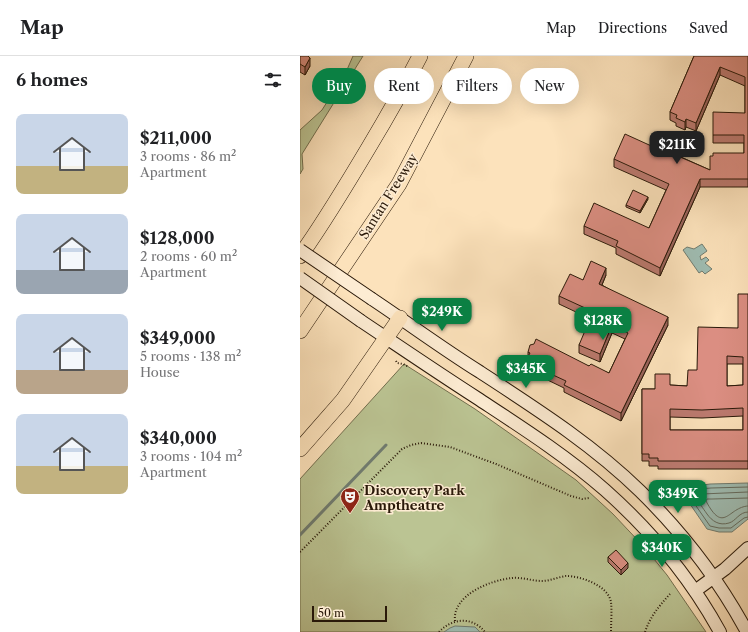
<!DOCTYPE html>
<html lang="en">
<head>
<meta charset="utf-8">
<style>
	:root { --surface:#fff; --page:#f6f6f6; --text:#202124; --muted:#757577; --line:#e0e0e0; --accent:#0b8043 }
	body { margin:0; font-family:"Libre Caslon Text",serif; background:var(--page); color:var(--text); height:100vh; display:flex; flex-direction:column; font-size:15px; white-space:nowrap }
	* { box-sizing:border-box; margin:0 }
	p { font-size:13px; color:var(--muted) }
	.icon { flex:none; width:22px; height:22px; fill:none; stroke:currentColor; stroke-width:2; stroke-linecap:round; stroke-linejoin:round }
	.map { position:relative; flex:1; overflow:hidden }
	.details { display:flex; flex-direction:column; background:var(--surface); width:300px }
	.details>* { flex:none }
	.guide { position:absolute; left:12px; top:12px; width:376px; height:36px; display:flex; gap:8px }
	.scale { position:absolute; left:12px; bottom:10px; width:75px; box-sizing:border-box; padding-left:4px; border:2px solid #2a1909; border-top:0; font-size:11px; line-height:14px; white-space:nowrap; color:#2a1909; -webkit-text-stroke:3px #fdecd3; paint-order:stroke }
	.price { position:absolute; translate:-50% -34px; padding:0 9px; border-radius:8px; background:var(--accent); color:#fff; font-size:13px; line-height:26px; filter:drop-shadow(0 1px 2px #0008) }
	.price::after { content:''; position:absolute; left:50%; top:24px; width:12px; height:9px; margin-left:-6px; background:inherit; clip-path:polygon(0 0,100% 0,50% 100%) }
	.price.current { background:#222; color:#fff }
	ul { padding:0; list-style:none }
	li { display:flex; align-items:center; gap:12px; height:100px; padding:0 16px }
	li span { display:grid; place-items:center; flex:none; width:112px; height:80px; border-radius:8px; color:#555 }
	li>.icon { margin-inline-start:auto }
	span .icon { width:48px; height:48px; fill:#fffc; stroke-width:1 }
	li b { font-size:17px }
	h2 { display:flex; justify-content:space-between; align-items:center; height:48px; padding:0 16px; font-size:17px }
	.pill { padding:0 14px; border-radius:18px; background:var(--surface); box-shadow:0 4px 16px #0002; font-size:14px; line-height:36px }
	.pill.current { background:var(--accent); color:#fff }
	header { display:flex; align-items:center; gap:24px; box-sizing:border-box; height:56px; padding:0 20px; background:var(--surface); border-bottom:1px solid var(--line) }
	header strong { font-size:19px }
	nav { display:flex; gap:22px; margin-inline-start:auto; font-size:14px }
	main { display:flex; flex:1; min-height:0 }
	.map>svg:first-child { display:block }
</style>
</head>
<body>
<header>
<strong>Map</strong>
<nav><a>Map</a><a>Directions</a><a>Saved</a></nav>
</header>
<main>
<section class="details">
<h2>6 homes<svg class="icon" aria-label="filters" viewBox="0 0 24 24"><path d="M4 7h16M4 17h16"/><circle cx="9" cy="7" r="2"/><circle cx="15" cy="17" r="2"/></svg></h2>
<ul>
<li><span style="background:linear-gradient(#c9d6e8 65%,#c2b280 0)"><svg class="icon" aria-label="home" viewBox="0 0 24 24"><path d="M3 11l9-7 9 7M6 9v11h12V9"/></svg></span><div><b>$211,000</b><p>3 rooms · 86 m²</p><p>Apartment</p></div></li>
<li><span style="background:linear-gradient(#c9d6e8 70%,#9aa5b1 0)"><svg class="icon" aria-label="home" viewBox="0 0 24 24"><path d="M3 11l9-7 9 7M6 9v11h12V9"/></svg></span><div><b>$128,000</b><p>2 rooms · 60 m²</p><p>Apartment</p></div></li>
<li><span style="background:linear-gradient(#c9d6e8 70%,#b9a48a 0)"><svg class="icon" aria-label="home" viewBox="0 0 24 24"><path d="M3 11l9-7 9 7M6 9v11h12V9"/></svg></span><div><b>$349,000</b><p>5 rooms · 138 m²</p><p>House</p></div></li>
<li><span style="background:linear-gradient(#c9d6e8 65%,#c2b280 0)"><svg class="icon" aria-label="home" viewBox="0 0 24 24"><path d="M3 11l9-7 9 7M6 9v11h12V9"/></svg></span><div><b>$340,000</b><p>3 rooms · 104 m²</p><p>Apartment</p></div></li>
</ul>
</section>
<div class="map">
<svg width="448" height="576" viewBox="0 0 448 576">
	<rect width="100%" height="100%" fill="#fce2bb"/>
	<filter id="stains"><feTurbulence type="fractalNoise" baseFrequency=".005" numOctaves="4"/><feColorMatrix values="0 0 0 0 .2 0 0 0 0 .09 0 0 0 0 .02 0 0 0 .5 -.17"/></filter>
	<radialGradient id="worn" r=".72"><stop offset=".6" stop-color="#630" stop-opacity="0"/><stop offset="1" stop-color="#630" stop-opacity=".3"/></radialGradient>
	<!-- green -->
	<path fill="#bbc493" stroke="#726e4e" d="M53 0H63L2 98 3 113 0 118V74L22 54 46 16Z
		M104 308 175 353 276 424 313 458 345 492 367 519 406 576H0V423Z"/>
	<!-- water -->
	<path fill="#9fbdb3" stroke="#707b6f" d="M402 188 407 195 400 200 401 204 406 201 409 204 405 207 412 213 405 218 402 215 399 217 383 194 387 191 394 193Z
		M448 427V463L432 476H419L407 473 390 448V437L396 430 410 428Z
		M155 570 175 571 180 576H144L150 572Z"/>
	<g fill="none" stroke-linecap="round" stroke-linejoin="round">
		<!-- shore -->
		<path stroke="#646b5e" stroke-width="1" d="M448 431 411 432 399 433 394 439V447L410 470 419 472H431L444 462 448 461
			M448 436 402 438 399 440C398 447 403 452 407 458 412 465 419 470 429 467 436 465 439 456 448 456
			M448 442 412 443H407L406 445C424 479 428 451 448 450"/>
		<!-- stream -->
		<path stroke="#707b6f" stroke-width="3" d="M0 479 86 389"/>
		<defs>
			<path id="secondary" d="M72 243C108 267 143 293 180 316 235 352 292 388 340 435 382 476 419 524 447 576
				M61 265C100 291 138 317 177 342 221 371 265 399 305 434 350 474 391 523 420 576
				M395 535 425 513 448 492"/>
			<path id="highway" d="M0 200C25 165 47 128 69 91 87 61 104 31 120 0
				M0 275 99 128 166 0
				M0 393 43 344 100 262"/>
		</defs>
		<!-- secondary casing -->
		<use href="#secondary" stroke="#2a1909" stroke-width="14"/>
		<!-- highway casing -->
		<use href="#highway" stroke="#2a1909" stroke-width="16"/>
		<!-- path -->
		<path stroke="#2a1909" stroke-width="2" stroke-dasharray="1 2" stroke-linecap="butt" d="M96 305 97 307 103 308 109 311
			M0 496 102 393 111 389 121 387 150 391 196 408 271 440 282 443 289 442
			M155 565C152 539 191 524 212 522 222 521 232 525 242 525 250 525 258 521 266 520 280 520 308 529 311 546 312 555 311 566 311 576
			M139 576C152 562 172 560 185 576
			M345 576C350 561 359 550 370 538"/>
		<!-- secondary -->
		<use href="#secondary" stroke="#fdecd3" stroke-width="12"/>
		<!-- highway -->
		<use href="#highway" stroke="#fce2bb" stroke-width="15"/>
		<defs>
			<path id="secondary-bridge" d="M0 194 72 243
				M0 222 61 265"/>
		</defs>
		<!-- secondary-bridge casing -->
		<use href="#secondary-bridge" stroke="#2a1909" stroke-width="14" stroke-linecap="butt"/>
		<!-- secondary-bridge -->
		<use href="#secondary-bridge" stroke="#fdecd3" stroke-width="12"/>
	</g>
	<!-- wall -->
	<path fill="#bc7a70" stroke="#2a1909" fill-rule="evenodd" d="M0 0 10 10 5 19 0 16Z
		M394 0H448V131H400L360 220 316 198V192L284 178V170L349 172 366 134 314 111V103L358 93 372 97 410 114 444 97V87H413V79L445 57V30L420 19 396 75 386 71 385 74 376 70V67L370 64V56Z
		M348 143 340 157 326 151V149Z
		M306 219 302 229 368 269 321 365 264 336V332L225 313V306L228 300V296L289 310 309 317 325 283 312 277 300 306 279 297V289L290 272 293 264 259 248V240L283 224Z
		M448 238V413H358V410H349V405H342V333H355L370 329 387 330 397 314 438 272ZM427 308H443V329L427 330ZM443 360V374H370V361L402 362Z
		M308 501 328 512 321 519 308 506Z"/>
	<!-- shaded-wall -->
	<path fill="#99635b" stroke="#2a1909" d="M10 2V10L5 19V11Z
		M420 11V19L396 75V67Z
		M386 63V71L385 74V66Z
		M400 123V131L360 220V212Z
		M348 141V143L340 157V155Z
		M306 212V219L299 236V228Z
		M368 261V269L321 365V357Z
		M312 269V277L300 306V298Z
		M328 507V512L321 519V514Z"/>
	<!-- building -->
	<path fill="#db8e82" stroke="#2a1909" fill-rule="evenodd" d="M0 0H8L10 2 5 11 0 8Z
		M394 0H448V123H400L360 212 316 190 318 185 284 170 294 147 349 172 369 128 314 103 325 78 358 93 360 90 372 95 371 97 410 114V100H413V97H444V79H413V56L445 57V21L420 11 396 67 386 63 385 66 376 62 377 59 370 56Z
		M333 134 348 141 340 155 326 149Z
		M291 205 306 212 299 228 368 261 321 357 264 329 266 325 225 306 230 297 228 296 230 289 234 288 236 283 289 310 291 308 309 317 328 277 312 269 300 298 279 289 287 270 290 272 296 257 259 240 270 218 283 224Z
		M438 238H448V405H358V402H349V398H342V333H355V318H370V329L387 330 388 314H397L398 271 438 272ZM427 300 443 301V329L427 330ZM443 352V374H370V353L402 354Z
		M316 494 328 507 321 514 308 501Z"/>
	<!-- icons -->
	<defs>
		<symbol id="theatre-pin" viewBox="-11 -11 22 30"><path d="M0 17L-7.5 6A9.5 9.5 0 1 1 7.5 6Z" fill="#8f2418" stroke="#fdecd3"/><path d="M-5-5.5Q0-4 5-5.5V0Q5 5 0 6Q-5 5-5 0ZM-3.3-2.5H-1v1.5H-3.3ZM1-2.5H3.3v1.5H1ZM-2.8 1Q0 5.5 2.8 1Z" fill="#fff"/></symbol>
	</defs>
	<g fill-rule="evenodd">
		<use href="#theatre-pin" x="39" y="430" width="22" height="30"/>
	</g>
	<g text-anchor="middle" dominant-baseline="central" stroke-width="3" stroke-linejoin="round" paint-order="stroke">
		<!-- street labels -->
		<g font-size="13" fill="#2a1909" stroke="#fdecd3">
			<text transform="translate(88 140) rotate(-58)">Santan Freeway</text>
		</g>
		<!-- poi labels -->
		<g font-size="13" font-weight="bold" fill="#2a1909" stroke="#fdecd3" text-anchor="start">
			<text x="64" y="434">Discovery Park<tspan x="64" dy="15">Amptheatre</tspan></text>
		</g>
	</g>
	<rect width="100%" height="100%" filter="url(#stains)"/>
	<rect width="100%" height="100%" fill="url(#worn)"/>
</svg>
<div class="scale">50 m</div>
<b class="price current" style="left:377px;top:109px">$211K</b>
<b class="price" style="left:142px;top:276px">$249K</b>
<b class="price" style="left:303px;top:285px">$128K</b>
<b class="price" style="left:226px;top:333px">$345K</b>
<b class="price" style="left:378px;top:458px">$349K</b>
<b class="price" style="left:362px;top:512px">$340K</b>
<div class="guide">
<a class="pill current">Buy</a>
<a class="pill">Rent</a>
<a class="pill">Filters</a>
<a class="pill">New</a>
</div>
</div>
</main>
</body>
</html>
